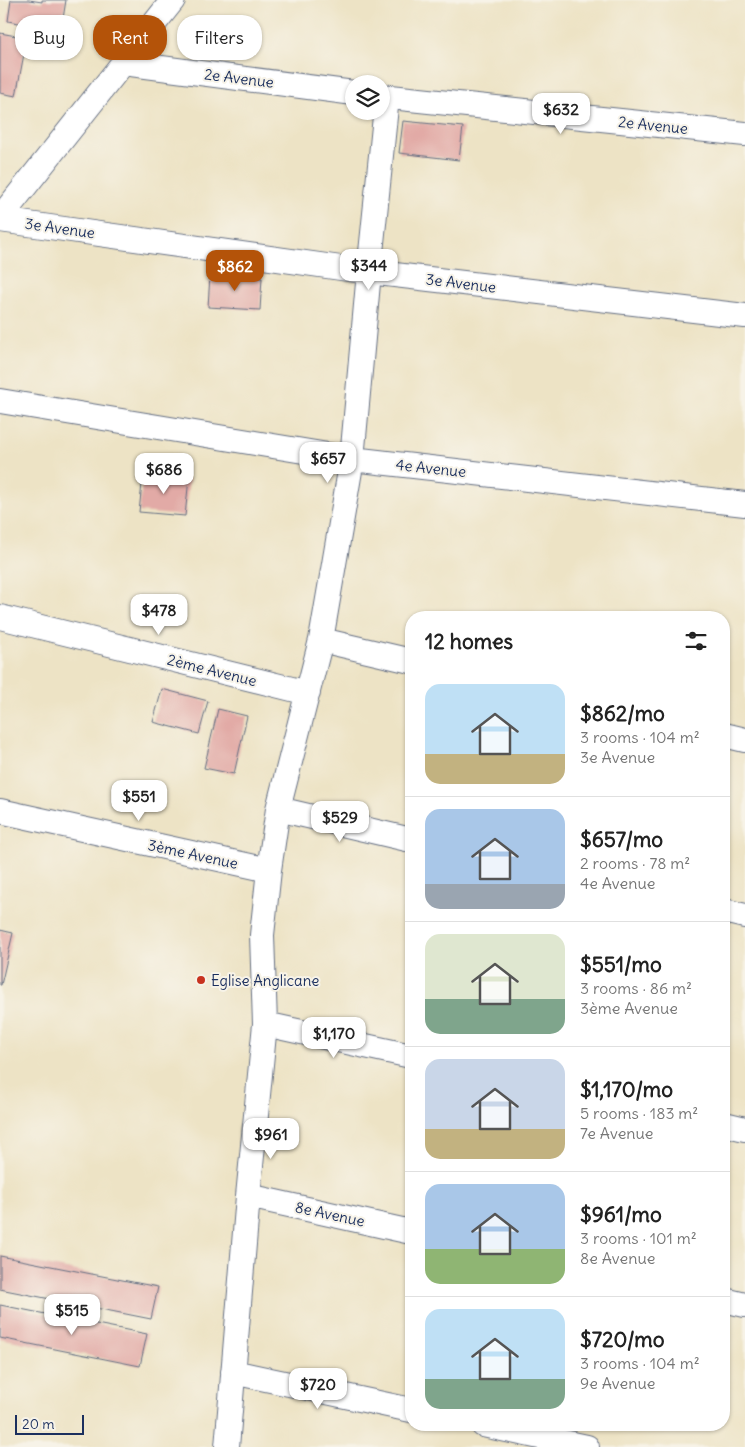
<!DOCTYPE html>
<html lang="en">
<head>
<meta charset="utf-8">
<style>
	:root { --surface:#fff; --page:#f6f6f6; --text:#222; --muted:#767676; --line:#e0e0e0; --accent:#b45309 }
	body { margin:0; font-family:Delius,sans-serif; background:var(--page); color:var(--text); height:100vh; display:flex; flex-direction:column; font-size:19px; white-space:nowrap }
	* { box-sizing:border-box; margin:0 }
	p { font-size:16px; color:var(--muted) }
	.icon { flex:none; width:28px; height:28px; fill:none; stroke:currentColor; stroke-width:2; stroke-linecap:round; stroke-linejoin:round }
	.map { position:relative; flex:1; overflow:hidden }
	.details { position:absolute; left:405px; top:611px; width:325px; height:820px; display:flex; flex-direction:column; background:var(--surface); border-radius:20px; box-shadow:0 1px 4px #0004 }
	.details>* { flex:none }
	.guide { position:absolute; left:15px; top:15px; width:315px; height:45px; display:flex; gap:10px }
	.buttons { position:absolute; left:345px; top:75px; display:grid; gap:10px }
	.buttons a { display:grid; place-items:center; width:45px; height:45px; border-radius:50%; background:var(--surface); box-shadow:0 1px 4px #0004; font-size:25px }
	.scale { position:absolute; left:15px; bottom:12px; width:69px; box-sizing:border-box; padding-left:5px; border:2px solid #1b2f5e; border-top:0; font-size:14px; line-height:18px; white-space:nowrap; color:#1b2f5e; -webkit-text-stroke:4px #f7f3e8; paint-order:stroke }
	.price { position:absolute; translate:-50% -42px; padding:0 11px; border-radius:10px; background:#fff; color:#222; font-size:16px; line-height:32px; filter:drop-shadow(0 1px 2px #0008) }
	.price::after { content:''; position:absolute; left:50%; top:30px; width:15px; height:11px; margin-left:-8px; background:inherit; clip-path:polygon(0 0,100% 0,50% 100%) }
	.price.on { background:var(--accent); color:#fff }
	ul { padding:0; list-style:none }
	li { display:flex; align-items:center; gap:15px; height:125px; padding:0 20px }
	li+li { border-top:1px solid var(--line) }
	li span { display:grid; place-items:center; flex:none; width:140px; height:100px; border-radius:15px; color:#555 }
	li>.icon { margin-inline-start:auto }
	span .icon { width:60px; height:60px; fill:#fffc; stroke-width:1 }
	li b { font-size:21px }
	h2 { display:flex; justify-content:space-between; align-items:center; height:60px; padding:0 20px; font-size:21px }
	.chip { padding:0 18px; border-radius:20px; background:var(--surface); box-shadow:0 1px 4px #0004; font-size:18px; line-height:45px }
	.chip.on { background:var(--accent); color:#fff }
	.map>svg:first-child { display:block }
</style>
</head>
<body>
<div class="map">
<svg width="745" height="1447" viewBox="0 0 745 1447">
	<rect width="100%" height="100%" fill="#f7f3e8"/>
	<filter id="ink" filterUnits="userSpaceOnUse"><feTurbulence type="fractalNoise" baseFrequency=".02" numOctaves="2"/><feDisplacementMap in="SourceGraphic" scale="10" xChannelSelector="R" yChannelSelector="G"/><feConvolveMatrix kernelMatrix="1 2 1 2 8 2 1 2 1" color-interpolation-filters="sRGB"/></filter>
	<filter id="wash" filterUnits="userSpaceOnUse"><feTurbulence type="fractalNoise" baseFrequency=".0096" numOctaves="4" result="noise"/><feDisplacementMap in="SourceGraphic" scale="20" xChannelSelector="R" yChannelSelector="G"/><feGaussianBlur stdDeviation="1.12" result="paint"/><feColorMatrix in="noise" values="0 0 0 0 0 0 0 0 0 0 0 0 0 0 0 0 0 1.4 0 .05"/><feComposite in="paint" operator="in"/></filter>
	<g filter="url(#wash)">
		<rect width="100%" height="100%" fill="#ede3c5"/>
		<g id="blocks">
			<!-- building -->
			<path fill="#e2aaa6" d="M11 0H29L42 2V0H66L61 31 8 21Z
				M0 33 27 38 16 96 0 93Z
				M403 121 463 127 459 160 399 153Z
				M210 275 262 278 260 310 208 307Z
				M143 474 189 478 185 516 139 512Z
				M162 689 208 701 199 734 153 722Z
				M218 709 247 716 234 774 204 768Z
				M0 930 13 933 1 985H0Z
				M0 1256 158 1287 151 1319 0 1289Z
				M0 1305 147 1334 140 1366 0 1338Z"/>
		</g>
	</g>
	<g filter="url(#ink)">
		<use href="#blocks" fill-opacity="0" stroke="#646e82" stroke-width="1"/>
		<g fill="none" stroke-linecap="round" stroke-linejoin="round">
			<defs>
				<path id="minor" d="M123 63 354 93
					M381 96 745 134
					M0 218 173 0
					M0 220 369 272 745 316
					M0 401 352 459 745 504
					M0 617 308 693
					M321 640 411 661
					M724 735 745 740
					M278 809 411 840
					M0 811 269 870
					M724 911 745 916
					M265 1024 411 1056
					M724 1124 745 1129
					M248 1196 411 1232
					M724 1300 745 1305
					M233 1372 411 1410
					M483 1425 587 1447
					M227 1447 248 1196 265 1024 262 935 269 870 278 809 321 640 352 459 369 272 387 97"/>
			</defs>
			<!-- minor casing -->
			<use href="#minor" stroke="#646e82" stroke-width="26"/>
			<!-- minor -->
			<use href="#minor" stroke="#fff" stroke-width="24"/>
		</g>
	</g>
	<!-- markers -->
	<circle fill="#c8321e" stroke="#f7f3e8" stroke-width="2" cx="201" cy="980" r="5"/>
	<g text-anchor="middle" dominant-baseline="central" stroke-width="4" stroke-linejoin="round" paint-order="stroke">
		<!-- street labels -->
		<g font-size="15" fill="#1b2f5e" stroke="#f7f3e8">
			<text transform="translate(239 78) rotate(7)">2e Avenue</text>
			<text transform="translate(653 125) rotate(6)">2e Avenue</text>
			<text transform="translate(60 228) rotate(8)">3e Avenue</text>
			<text transform="translate(461 283) rotate(7)">3e Avenue</text>
			<text transform="translate(431 468) rotate(6)">4e Avenue</text>
			<text transform="translate(212 670) rotate(14)">2ème Avenue</text>
			<text transform="translate(193 854) rotate(12)">3ème Avenue</text>
			<text transform="translate(330 1214) rotate(12)">8e Avenue</text>
		</g>
		<!-- poi labels -->
		<g font-size="15" fill="#1b2f5e" stroke="#f7f3e8" text-anchor="start">
			<text x="211" y="980">Eglise Anglicane</text>
		</g>
	</g>
</svg>
<div class="buttons">
<a><svg class="icon" aria-label="layers" viewBox="0 0 24 24"><path d="M12 4l9 5-9 5-9-5zM3 14l9 5 9-5"/></svg></a>
</div>
<div class="scale">20 m</div>
<b class="price" style="left:561px;top:135px">$632</b>
<b class="price" style="left:369px;top:291px">$344</b>
<b class="price on" style="left:235px;top:292px">$862</b>
<b class="price" style="left:328px;top:484px">$657</b>
<b class="price" style="left:164px;top:495px">$686</b>
<b class="price" style="left:159px;top:636px">$478</b>
<b class="price" style="left:139px;top:822px">$551</b>
<b class="price" style="left:340px;top:843px">$529</b>
<b class="price" style="left:334px;top:1059px">$1,170</b>
<b class="price" style="left:271px;top:1160px">$961</b>
<b class="price" style="left:72px;top:1336px">$515</b>
<b class="price" style="left:318px;top:1410px">$720</b>
<div class="guide">
<a class="chip">Buy</a>
<a class="chip on">Rent</a>
<a class="chip">Filters</a>
</div>
<section class="details">
<h2>12 homes<svg class="icon" aria-label="filters" viewBox="0 0 24 24"><path d="M4 7h16M4 17h16"/><circle cx="9" cy="7" r="2"/><circle cx="15" cy="17" r="2"/></svg></h2>
<ul>
<li><span style="background:linear-gradient(#bfe0f5 70%,#c2b280 0)"><svg class="icon" aria-label="home" viewBox="0 0 24 24"><path d="M3 11l9-7 9 7M6 9v11h12V9"/></svg></span><div><b>$862/mo</b><p>3 rooms · 104 m²</p><p>3e Avenue</p></div></li>
<li><span style="background:linear-gradient(#a9c7e8 75%,#9aa5b1 0)"><svg class="icon" aria-label="home" viewBox="0 0 24 24"><path d="M3 11l9-7 9 7M6 9v11h12V9"/></svg></span><div><b>$657/mo</b><p>2 rooms · 78 m²</p><p>4e Avenue</p></div></li>
<li><span style="background:linear-gradient(#dfe7d0 65%,#7fa58c 0)"><svg class="icon" aria-label="home" viewBox="0 0 24 24"><path d="M3 11l9-7 9 7M6 9v11h12V9"/></svg></span><div><b>$551/mo</b><p>3 rooms · 86 m²</p><p>3ème Avenue</p></div></li>
<li><span style="background:linear-gradient(#c9d6e8 70%,#c2b280 0)"><svg class="icon" aria-label="home" viewBox="0 0 24 24"><path d="M3 11l9-7 9 7M6 9v11h12V9"/></svg></span><div><b>$1,170/mo</b><p>5 rooms · 183 m²</p><p>7e Avenue</p></div></li>
<li><span style="background:linear-gradient(#a9c7e8 65%,#8fb573 0)"><svg class="icon" aria-label="home" viewBox="0 0 24 24"><path d="M3 11l9-7 9 7M6 9v11h12V9"/></svg></span><div><b>$961/mo</b><p>3 rooms · 101 m²</p><p>8e Avenue</p></div></li>
<li><span style="background:linear-gradient(#bfe0f5 70%,#7fa58c 0)"><svg class="icon" aria-label="home" viewBox="0 0 24 24"><path d="M3 11l9-7 9 7M6 9v11h12V9"/></svg></span><div><b>$720/mo</b><p>3 rooms · 104 m²</p><p>9e Avenue</p></div></li>
</ul>
</section>
</div>
</body>
</html>
